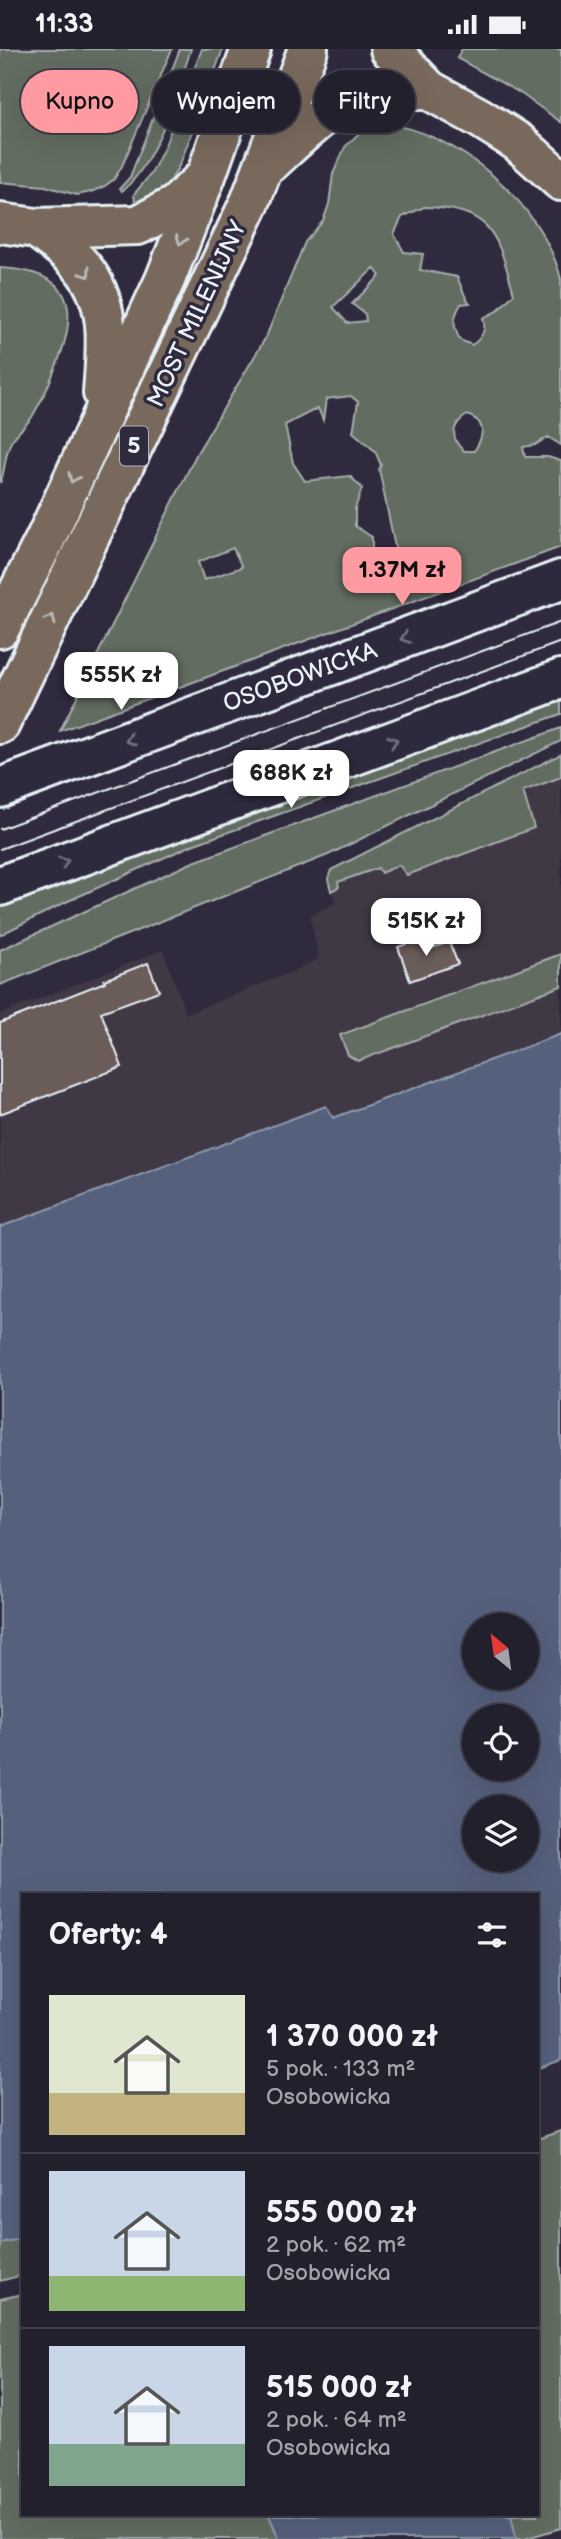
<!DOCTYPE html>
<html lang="pl">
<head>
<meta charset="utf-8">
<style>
	:root { --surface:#23202e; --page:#2f2d3a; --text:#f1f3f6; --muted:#a3a3aa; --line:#403e4a; --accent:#ff9aa2 }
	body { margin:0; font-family:"Balsamiq Sans",sans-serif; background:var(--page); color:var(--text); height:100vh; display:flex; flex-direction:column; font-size:26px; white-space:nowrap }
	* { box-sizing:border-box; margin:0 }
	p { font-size:23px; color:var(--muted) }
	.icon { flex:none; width:38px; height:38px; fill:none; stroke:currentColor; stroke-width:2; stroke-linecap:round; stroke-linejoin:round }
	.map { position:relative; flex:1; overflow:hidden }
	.panel { position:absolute; left:21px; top:1844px; width:518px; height:623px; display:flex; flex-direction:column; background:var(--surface); border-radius:0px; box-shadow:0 7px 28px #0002,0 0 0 2px var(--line) }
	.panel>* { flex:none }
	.banner { position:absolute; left:21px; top:21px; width:520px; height:63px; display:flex; gap:14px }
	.needle { width:46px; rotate:331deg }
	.fabs { position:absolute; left:462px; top:1564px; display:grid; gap:14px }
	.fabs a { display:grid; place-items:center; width:77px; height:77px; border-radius:50%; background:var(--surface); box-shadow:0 7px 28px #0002,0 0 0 2px var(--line); font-size:35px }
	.price { position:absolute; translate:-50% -60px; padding:0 16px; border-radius:14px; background:#fff; color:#222; font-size:23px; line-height:46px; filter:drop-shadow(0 2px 4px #0008) }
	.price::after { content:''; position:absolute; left:50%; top:42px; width:21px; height:16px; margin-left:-10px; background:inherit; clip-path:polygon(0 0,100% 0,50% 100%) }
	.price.active { background:var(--accent); color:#111 }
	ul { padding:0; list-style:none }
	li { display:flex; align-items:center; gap:21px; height:175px; padding:0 28px }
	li+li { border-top:2px solid var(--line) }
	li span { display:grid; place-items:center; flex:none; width:196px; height:140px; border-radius:0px; color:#555 }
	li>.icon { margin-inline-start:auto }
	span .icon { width:84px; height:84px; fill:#fffc; stroke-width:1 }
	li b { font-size:30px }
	h2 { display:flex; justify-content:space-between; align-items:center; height:84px; padding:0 28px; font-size:30px }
	.chip { padding:0 24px; border-radius:32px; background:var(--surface); box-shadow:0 7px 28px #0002,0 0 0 2px var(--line); font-size:24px; line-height:63px }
	.chip.active { background:var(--accent); color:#111 }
	.status { display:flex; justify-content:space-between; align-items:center; height:49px; padding:0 35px; background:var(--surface); direction:ltr }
	.status svg { height:19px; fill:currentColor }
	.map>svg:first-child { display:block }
</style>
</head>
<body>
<div class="status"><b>11:33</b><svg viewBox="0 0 49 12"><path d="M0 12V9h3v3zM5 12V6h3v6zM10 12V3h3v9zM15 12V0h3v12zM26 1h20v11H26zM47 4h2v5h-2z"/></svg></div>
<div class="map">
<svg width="561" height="2490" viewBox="0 0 561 2490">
	<rect width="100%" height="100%" fill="#2f2a3d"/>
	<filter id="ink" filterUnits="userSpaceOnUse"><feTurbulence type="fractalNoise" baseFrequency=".0143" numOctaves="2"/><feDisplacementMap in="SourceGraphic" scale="14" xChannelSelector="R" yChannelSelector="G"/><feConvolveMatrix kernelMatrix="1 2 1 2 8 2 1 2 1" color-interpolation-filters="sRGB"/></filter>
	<g filter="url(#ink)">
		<!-- built -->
		<path fill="#413945" d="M561 728V985L333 1069 326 1057 0 1178V965L163 901 186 965 284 926 319 910 310 867 336 854 331 842 339 838 337 834 379 818 381 824 399 815 533 779 523 742Z"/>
		<!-- green -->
		<path fill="#626c60" stroke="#a5aeac" stroke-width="2" fill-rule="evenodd" d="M0 0H172L122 117 114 130 105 137 91 143 77 146 45 137 0 133Z
			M180 0H191C178 40 156 116 122 142L120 139 130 128Z
			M202 0H223L180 115 170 133 156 150 136 162 134 145 151 125 164 99Z
			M462 0H561V73L520 44 457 9Z
			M381 74C458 82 542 154 561 230 561 245 561 264 561 278 561 318 561 357 561 396L548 388 535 396 523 398 525 408H548L561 412V498L60 682 197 404 266 288 305 193 323 172 329 155 333 125 345 98 360 83ZM424 158C493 160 497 185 514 245L497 262 483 269C487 281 482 289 472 296L460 291C453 277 452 270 461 255L470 254 466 249 457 228 420 221 423 205 404 203 394 185 402 168ZM374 219 380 227 352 255 365 265 366 272 347 274 333 258ZM351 347 358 353 353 383 375 402 381 416 379 420 396 503 386 511 372 505V488L355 477V460L362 439 350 427 305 432 293 414 285 376 318 359 323 371 326 350ZM467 366C487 372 484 388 474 402H464C450 390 451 376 467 366ZM233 499 242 518 204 531 198 513ZM437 506 448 515 451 523 413 539 391 541 386 535 411 526 413 517 420 515 423 524 433 521 432 509Z
			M0 219C73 222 81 259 55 320 49 336 41 353 32 368 26 377 17 383 11 393 4 406 6 421 0 434Z
			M561 646V665L192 796 66 853 0 886V850Z
			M561 679V692L328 806 0 936V901L191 814Z
			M561 705V728L523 742 534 779 407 826 399 816 381 824 378 819 338 833 339 838 331 842 328 830 331 821Z
			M561 905V937L358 1012 348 1006 340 986Z
			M561 2082V2479L524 2490H516L511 2466H537V2090Z
			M23 2189V2226L0 2232V2194Z
			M23 2245V2466H269L279 2490H0V2250Z"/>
		<!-- water -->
		<path fill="#54617d" stroke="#8f9bae" stroke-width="2" fill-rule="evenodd" d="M561 985V2011L537 2020V1846H23V2189L0 2194V1178L326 1057 333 1069ZM474 1577H527V1629H474ZM474 1668H527V1720H474ZM474 1759H527V1811H474Z
			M269 2466H511L516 2490H279Z"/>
		<!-- building -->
		<path fill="#6a5b58" stroke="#e8f1f8" stroke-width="2" d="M425 888 429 900 449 893 458 915 410 932 398 898Z
			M148 914 159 942 101 963 122 1018 0 1065V974L105 933 104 931Z"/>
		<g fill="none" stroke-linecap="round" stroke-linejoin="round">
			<defs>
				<path id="minor" d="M0 739 561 531
					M0 837 561 630"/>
				<path id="major" d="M390 0 429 41 480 69 518 93 561 132
					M270 114C291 95 331 55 357 47 380 39 406 41 429 41
					M0 174 36 179 138 176 176 156 202 131
					M36 179C52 191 70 203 82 218 113 255 106 299 103 344
					M0 579 45 491 165 231 206 127 251 0
					M0 675 250 153 308 0"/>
			</defs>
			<!-- minor casing -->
			<use href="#minor" stroke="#e8f1f8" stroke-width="44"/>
			<!-- major casing -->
			<use href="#major" stroke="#e8f1f8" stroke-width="44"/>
			<!-- minor -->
			<use href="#minor" stroke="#2f2a3d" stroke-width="38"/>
			<!-- major -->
			<use href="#major" stroke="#78695c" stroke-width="38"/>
			<!-- tram -->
			<path stroke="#e8f1f8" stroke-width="2" d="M0 780 561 573
				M0 800 561 593"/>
		</g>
		<!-- one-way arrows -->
		<defs><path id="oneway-chevron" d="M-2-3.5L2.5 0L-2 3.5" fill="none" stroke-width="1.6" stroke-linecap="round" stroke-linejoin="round" transform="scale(1.75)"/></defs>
		<g stroke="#bbbbba">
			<use href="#oneway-chevron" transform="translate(181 191) rotate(111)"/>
			<use href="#oneway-chevron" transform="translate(86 224) rotate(55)"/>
			<use href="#oneway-chevron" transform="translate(73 429) rotate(114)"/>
			<use href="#oneway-chevron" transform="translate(51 570) rotate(-64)"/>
		</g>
		<g stroke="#70707e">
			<use href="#oneway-chevron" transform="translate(405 589) rotate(160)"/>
			<use href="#oneway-chevron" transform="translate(130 691) rotate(160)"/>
			<use href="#oneway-chevron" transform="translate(393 692) rotate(-20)"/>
			<use href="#oneway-chevron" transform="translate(64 813) rotate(-20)"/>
		</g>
	</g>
	<g text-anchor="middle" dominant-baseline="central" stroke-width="7" stroke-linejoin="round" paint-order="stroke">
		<!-- shield labels -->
		<rect fill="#2f2a3d" stroke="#b0b5c0" stroke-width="2" x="120" y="377.5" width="28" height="39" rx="5"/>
		<g font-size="23" font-weight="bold" fill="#e8f1f8">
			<text x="134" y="397">5</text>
		</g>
		<!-- street labels -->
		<g font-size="24" fill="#e8f1f8" stroke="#2f2a3d">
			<text transform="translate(197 265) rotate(-65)">MOST MILENIJNY</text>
			<text transform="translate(300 628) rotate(-20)">OSOBOWICKA</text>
		</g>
	</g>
</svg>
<div class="fabs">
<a><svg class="needle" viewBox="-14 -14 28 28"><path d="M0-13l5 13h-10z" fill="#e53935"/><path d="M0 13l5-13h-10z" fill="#a3a3aa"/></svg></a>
<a><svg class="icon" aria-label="locate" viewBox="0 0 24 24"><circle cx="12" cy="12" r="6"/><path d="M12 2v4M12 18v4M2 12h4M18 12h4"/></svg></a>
<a><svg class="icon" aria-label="layers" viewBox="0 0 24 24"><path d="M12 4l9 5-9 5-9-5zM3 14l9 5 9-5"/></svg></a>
</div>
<b class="price active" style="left:402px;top:558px">1.37M zł</b>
<b class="price" style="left:121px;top:663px">555K zł</b>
<b class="price" style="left:291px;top:761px">688K zł</b>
<b class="price" style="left:426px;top:909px">515K zł</b>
<div class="banner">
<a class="chip active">Kupno</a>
<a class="chip">Wynajem</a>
<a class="chip">Filtry</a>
</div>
<section class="panel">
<h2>Oferty: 4<svg class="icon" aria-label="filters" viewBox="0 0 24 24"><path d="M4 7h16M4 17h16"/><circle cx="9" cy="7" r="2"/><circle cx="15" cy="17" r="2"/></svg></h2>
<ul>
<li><span style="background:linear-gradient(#dfe7d0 70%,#c2b280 0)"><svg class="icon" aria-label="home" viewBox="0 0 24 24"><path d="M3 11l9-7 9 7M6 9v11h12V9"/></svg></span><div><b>1 370 000 zł</b><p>5 pok. · 133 m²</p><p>Osobowicka</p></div></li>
<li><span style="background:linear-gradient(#c9d6e8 75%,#8fb573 0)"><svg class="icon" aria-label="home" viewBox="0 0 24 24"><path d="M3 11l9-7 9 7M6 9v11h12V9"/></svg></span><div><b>555 000 zł</b><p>2 pok. · 62 m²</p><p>Osobowicka</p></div></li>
<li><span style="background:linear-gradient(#c9d6e8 70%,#7fa58c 0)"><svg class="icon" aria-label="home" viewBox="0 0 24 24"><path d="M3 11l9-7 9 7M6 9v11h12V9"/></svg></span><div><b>515 000 zł</b><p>2 pok. · 64 m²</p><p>Osobowicka</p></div></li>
</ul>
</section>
</div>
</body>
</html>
